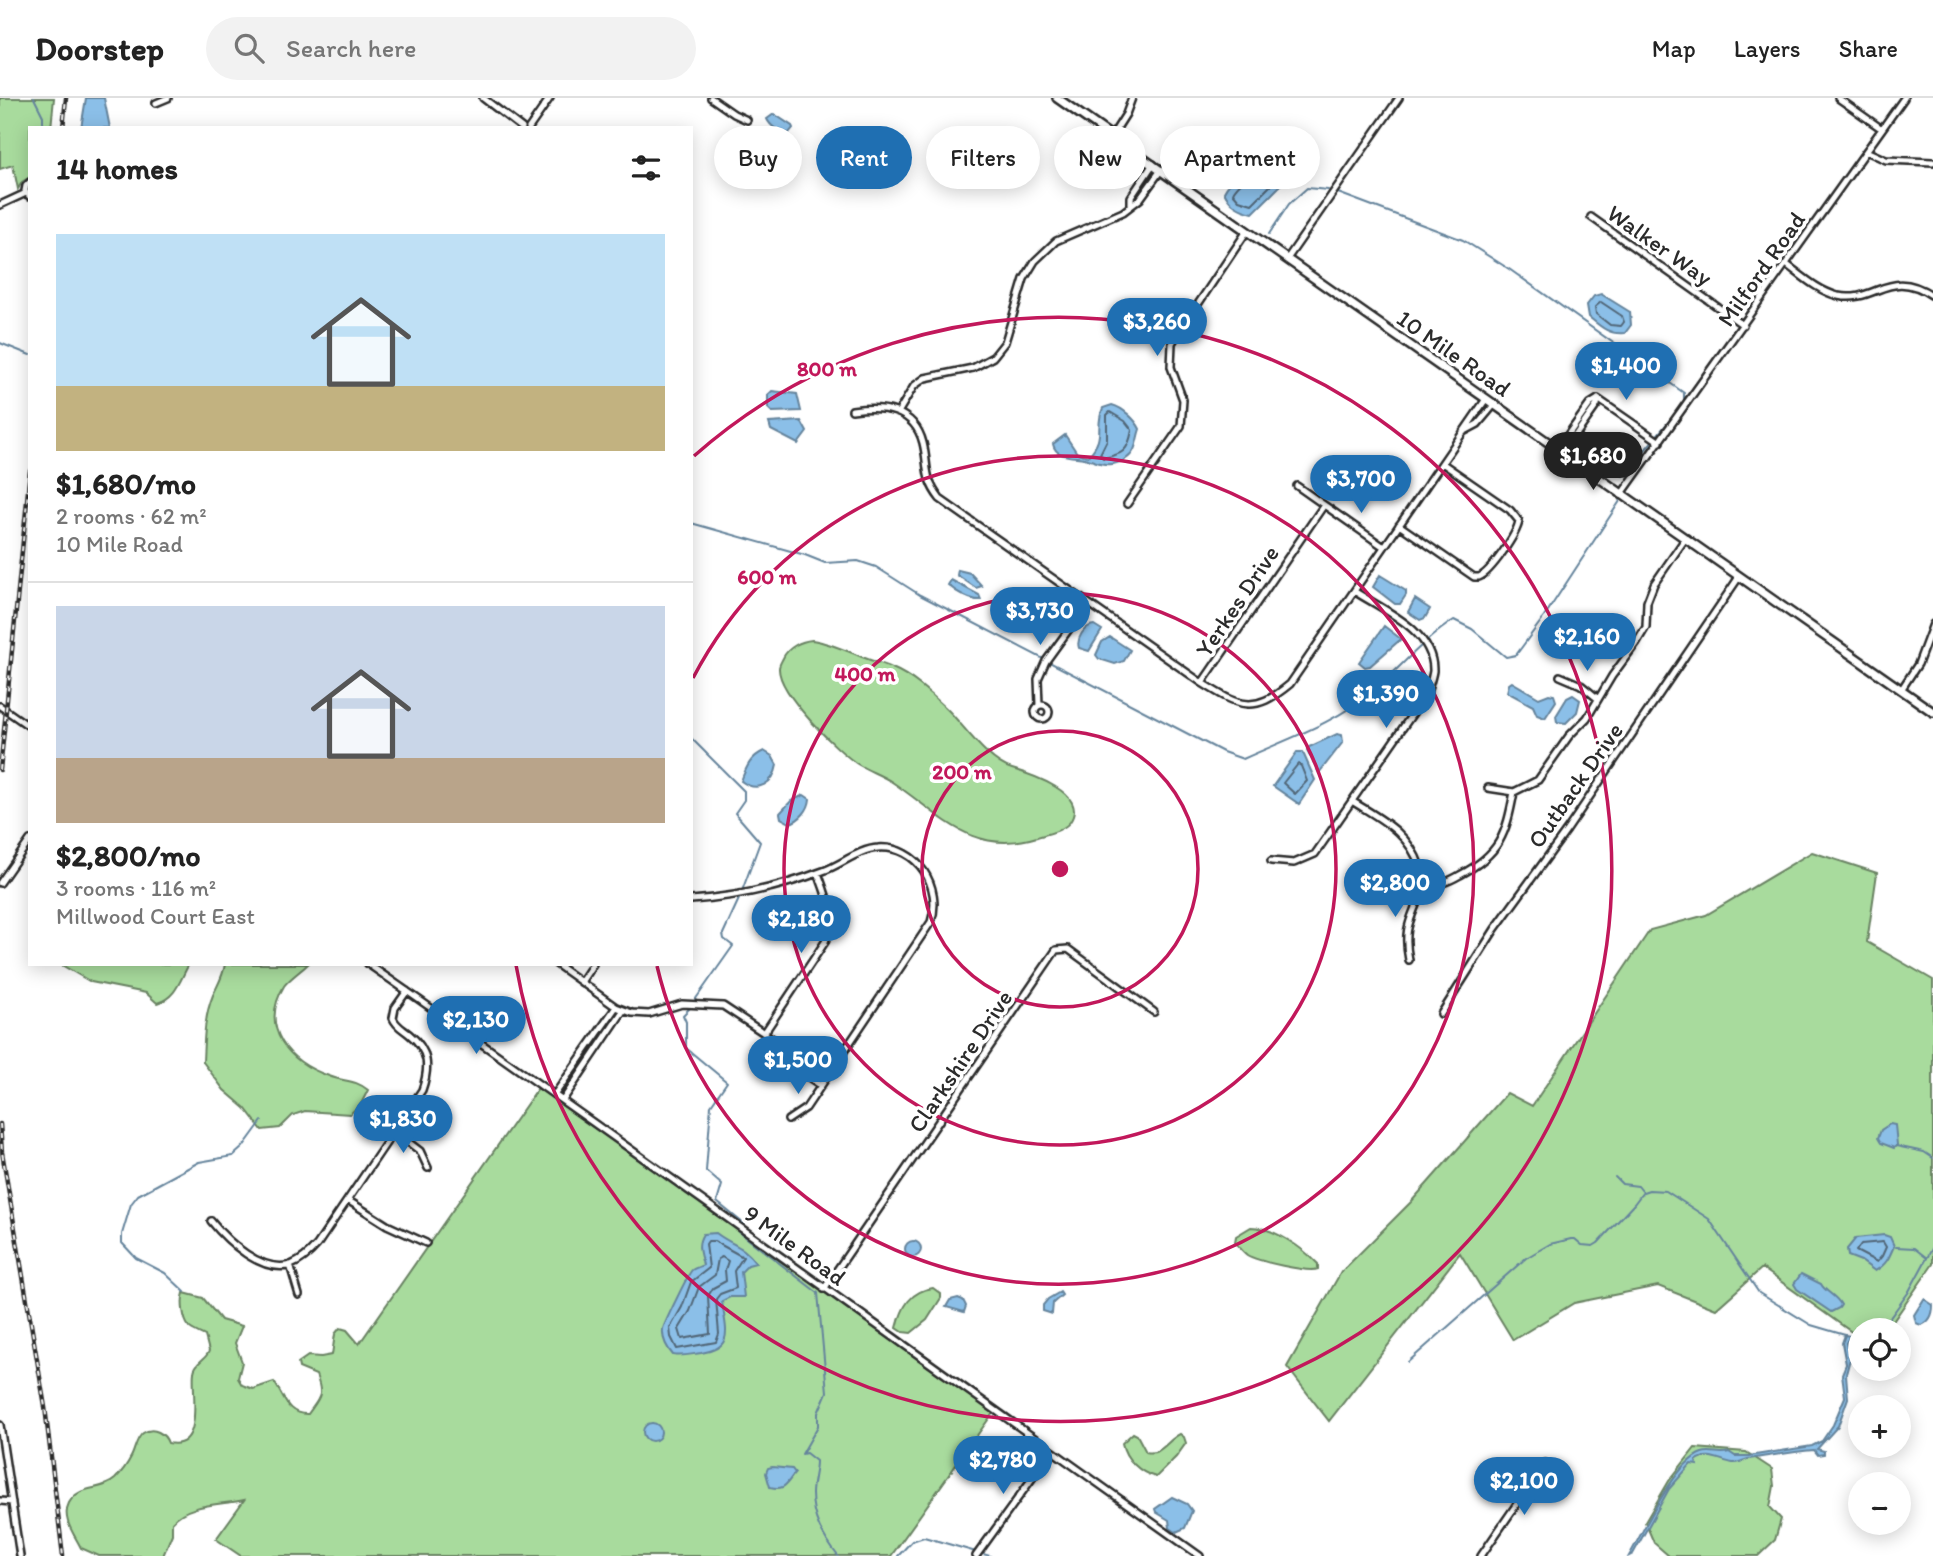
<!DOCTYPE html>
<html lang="en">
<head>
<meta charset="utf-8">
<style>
	:root { --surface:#fff; --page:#f2f2f2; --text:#222; --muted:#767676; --line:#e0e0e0; --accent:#1f6fb2 }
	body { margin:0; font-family:Itim,sans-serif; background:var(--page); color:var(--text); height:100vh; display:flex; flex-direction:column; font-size:26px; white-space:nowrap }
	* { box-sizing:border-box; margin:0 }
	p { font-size:23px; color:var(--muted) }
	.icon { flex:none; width:38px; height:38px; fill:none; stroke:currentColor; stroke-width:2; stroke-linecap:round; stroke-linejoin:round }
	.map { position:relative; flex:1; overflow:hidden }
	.side { position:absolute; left:28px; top:28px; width:665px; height:840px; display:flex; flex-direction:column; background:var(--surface); border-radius:0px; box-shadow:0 4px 18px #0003 }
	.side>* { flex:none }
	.hud { position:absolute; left:714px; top:28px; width:665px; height:63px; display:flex; gap:14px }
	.tools { position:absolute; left:1848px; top:1220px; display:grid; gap:14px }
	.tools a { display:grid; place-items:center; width:63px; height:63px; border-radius:50%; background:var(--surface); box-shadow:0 4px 18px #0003; font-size:35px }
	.price { position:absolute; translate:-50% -60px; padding:0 16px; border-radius:24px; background:var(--accent); color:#fff; font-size:23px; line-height:46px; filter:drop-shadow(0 2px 4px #0008) }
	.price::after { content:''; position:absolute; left:50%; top:42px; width:21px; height:16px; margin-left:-10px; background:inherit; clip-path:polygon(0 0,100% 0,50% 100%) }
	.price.active { background:#222; color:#fff }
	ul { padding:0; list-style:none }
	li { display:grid; align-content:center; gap:14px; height:371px; padding:0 28px }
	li+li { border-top:2px solid var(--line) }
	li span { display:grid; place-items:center; height:217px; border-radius:0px; color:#555 }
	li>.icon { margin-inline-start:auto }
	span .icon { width:126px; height:126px; fill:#fffc; stroke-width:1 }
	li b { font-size:30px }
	h2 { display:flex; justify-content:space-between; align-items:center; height:84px; padding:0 28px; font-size:30px }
	.tag { padding:0 24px; border-radius:32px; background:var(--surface); box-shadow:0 4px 18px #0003; font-size:24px; line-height:63px }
	.tag.active { background:var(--accent); color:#fff }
	header { display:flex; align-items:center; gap:42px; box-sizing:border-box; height:98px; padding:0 35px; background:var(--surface); border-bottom:2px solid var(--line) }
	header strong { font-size:33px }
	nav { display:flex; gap:38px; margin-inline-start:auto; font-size:24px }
	.search { width:490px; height:63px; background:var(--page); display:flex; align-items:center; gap:18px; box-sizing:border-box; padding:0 24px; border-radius:38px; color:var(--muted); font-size:26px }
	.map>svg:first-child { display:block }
</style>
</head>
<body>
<header>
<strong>Doorstep</strong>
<div class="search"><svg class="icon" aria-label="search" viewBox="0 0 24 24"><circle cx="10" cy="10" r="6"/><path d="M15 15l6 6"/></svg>Search here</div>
<nav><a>Map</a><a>Layers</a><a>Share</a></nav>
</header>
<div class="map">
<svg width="1933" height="1458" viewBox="0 0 1933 1458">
	<rect width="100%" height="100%" fill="#fff"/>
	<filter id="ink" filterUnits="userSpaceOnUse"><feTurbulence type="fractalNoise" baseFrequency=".0143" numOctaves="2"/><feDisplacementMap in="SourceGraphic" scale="14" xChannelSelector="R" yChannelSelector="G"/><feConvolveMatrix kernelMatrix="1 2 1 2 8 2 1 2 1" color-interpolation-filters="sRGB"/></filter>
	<g filter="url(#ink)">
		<!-- green -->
		<path fill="#a8db9d" stroke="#6a8364" stroke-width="2" d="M0 0H54L51 30H30V79L22 84 18 91 13 67 0 71Z
			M812 542C830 545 845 552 862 559 872 563 882 565 892 570 912 578 931 596 947 611 965 629 988 664 1012 671 1029 676 1090 695 1070 724 1063 733 1047 736 1037 739 972 759 940 716 892 684 881 677 869 673 859 667 838 654 778 595 779 570 779 567 781 564 783 560 788 549 801 543 812 542Z
			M1812 754 1877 775 1867 844 1933 882V1166L1887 1232H1860V1240L1762 1170 1716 1211 1658 1188 1574 1205 1513 1242 1460 1155 1329 1323 1287 1269 1341 1174 1411 1104 1507 995 1532 1008 1650 832 1706 817Z
			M60 866H189C180 882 176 900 157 905L146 895 91 884Z
			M225 866H308C301 873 290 880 284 888 259 930 288 964 329 978 344 984 355 981 368 992L361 1006 350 1016 305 1013 293 1017 280 1030 262 1032 245 1010 224 992 203 964C204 942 204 919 213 897 218 886 223 879 225 866Z
			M538 990 993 1315 891 1458H241L216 1441 244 1402C221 1407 189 1405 172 1424V1436L163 1458H99L81 1450C75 1437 61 1421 69 1405 79 1386 101 1394 115 1381 121 1375 127 1367 131 1359 135 1352 136 1340 143 1335 154 1328 165 1336 168 1345 206 1353 191 1291 194 1274 195 1264 206 1262 209 1253L205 1238C200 1235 192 1233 189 1229 183 1221 181 1204 184 1195L203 1200 221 1222 242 1228 235 1245 242 1264 238 1280 242 1287 253 1291 274 1284C284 1297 286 1317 308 1316 320 1299 324 1298 316 1277L299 1270 298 1265 308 1258 321 1259 332 1257 335 1236 340 1230 347 1232 359 1246Z
			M1251 1129C1273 1129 1303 1150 1318 1166V1171C1308 1175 1257 1163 1247 1157 1242 1153 1239 1149 1235 1144L1236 1138Z
			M933 1190 941 1196V1200L927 1222 911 1235 903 1234 897 1230C902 1209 910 1193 933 1190Z
			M1133 1335 1137 1337 1146 1354C1161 1358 1167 1342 1180 1336L1184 1339 1186 1345 1176 1359 1156 1379C1140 1375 1125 1361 1122 1345Z
			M1695 1350 1746 1354 1772 1371 1774 1388 1770 1409 1781 1421 1775 1442 1758 1458H1669L1654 1445 1645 1424 1669 1383Z"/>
		<!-- water -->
		<path fill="#8bbfe8" stroke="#65849c" stroke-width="2" d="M86 0H104L110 30H81Z
			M774 16 792 28 793 30 789 35C782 37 770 28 767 21Z
			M1263 60 1274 63 1284 77 1280 88 1253 115C1240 112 1230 107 1224 94 1229 83 1252 64 1263 60Z
			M1601 196 1630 214 1631 227 1625 235C1609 237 1601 229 1589 219L1587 207 1594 198Z
			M772 293 797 296 801 313 772 314 768 310V297Z
			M1112 307C1123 310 1135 321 1140 331 1136 342 1137 354 1126 361 1108 372 1097 363 1084 360 1072 358 1056 360 1053 346L1065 337 1077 355 1088 358C1107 338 1094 330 1103 310Z
			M801 323 807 334 798 346 771 332 769 325Z
			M958 472 970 475 982 488 976 490 957 477Z
			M1380 477 1406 493V497L1400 506H1395L1373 489Z
			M951 482 979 497 981 502C971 503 956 494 948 487Z
			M1415 501 1430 511 1425 520 1420 522 1408 514Z
			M1094 527 1102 532 1089 553 1079 550C1076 541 1084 528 1094 527Z
			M1384 528 1401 541 1370 568 1365 569 1359 564Z
			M1110 539 1130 552 1124 563 1115 566 1099 561 1096 557 1102 544Z
			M1512 584 1539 600 1549 596 1554 597 1556 603 1545 620 1537 617 1533 608 1507 594 1509 586Z
			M1573 597 1580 602 1577 614 1566 625 1557 624 1556 618 1567 600Z
			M1337 636 1342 637 1343 644 1319 675 1307 652 1309 649Z
			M764 653 772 658 777 667C774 685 758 696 741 683 746 670 750 659 764 653Z
			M1297 654H1302L1304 657 1315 682 1299 706 1273 688Z
			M804 697 810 701C809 712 800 722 790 725L781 720 780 715 791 703Z
			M1890 1026 1895 1027 1897 1047 1894 1050 1881 1045 1878 1040 1881 1032Z
			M716 1135C733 1148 742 1146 756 1165L748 1167 741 1174 744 1199H730L722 1203C725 1230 736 1250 701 1255 692 1256 682 1259 673 1257 667 1250 662 1241 663 1231 663 1228 689 1174 692 1172 695 1170 699 1169 703 1167 700 1155 696 1147 703 1136Z
			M1884 1137 1890 1139 1894 1148C1889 1160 1886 1167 1875 1173L1861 1163 1848 1158 1847 1151 1856 1140Z
			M905 1151a8 8 0 1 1 16 0a8 8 0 1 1-16 0Z
			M1801 1176 1821 1186C1825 1194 1836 1197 1841 1207L1839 1210 1831 1214 1797 1191 1794 1186Z
			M1060 1194 1062 1197 1053 1205 1052 1216 1043 1213V1207L1048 1201Z
			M958 1200 963 1202 966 1208 964 1214 946 1209 950 1202Z
			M1924 1201 1933 1207C1933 1216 1930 1224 1921 1227L1916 1225 1914 1217Z
			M1845 1237 1850 1238 1846 1245 1850 1261 1846 1276 1848 1300 1838 1328 1817 1351 1824 1353V1356L1818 1357 1814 1352C1791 1354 1770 1358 1748 1361 1743 1362 1738 1366 1733 1365 1720 1363 1708 1353 1696 1363L1697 1367 1691 1366 1669 1391 1633 1456 1629 1458C1644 1432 1675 1364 1702 1355 1711 1352 1720 1357 1729 1354L1735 1358H1749L1812 1348 1822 1343 1833 1327 1845 1299 1842 1276 1846 1266 1842 1245Z
			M643 1334a9 9 0 1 1 18 0a9 9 0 1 1-18 0Z
			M772 1369 792 1371 795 1375C786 1385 786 1393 770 1389L766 1375 768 1370Z
			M1172 1399 1187 1406 1192 1413 1185 1430 1176 1434 1170 1430 1169 1422 1156 1414 1155 1411Z"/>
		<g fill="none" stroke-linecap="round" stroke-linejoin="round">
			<!-- shore -->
			<path stroke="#516677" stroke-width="2" d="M1264 67 1275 74 1276 78 1270 88 1252 106 1239 102 1233 95C1235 88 1257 70 1264 67Z
				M1601 204 1622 218 1624 224 1621 228 1610 227 1596 216 1595 209Z
				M1110 314 1125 323 1132 332C1128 354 1123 356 1103 360L1100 356 1107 342V317Z
				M1298 666 1301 668 1307 683 1295 696 1283 685Z
				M714 1143 743 1159 734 1173 736 1190 720 1196 716 1201 719 1236 716 1244 677 1251 671 1239 670 1230 682 1209 691 1184 709 1170 706 1146 708 1143Z
				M1883 1144 1886 1149 1882 1158 1877 1164 1856 1153 1861 1146Z
				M722 1159 728 1163 725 1172 726 1183 713 1190 708 1198 710 1236 682 1241 679 1231 690 1213 699 1189 715 1177 718 1161Z"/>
			<!-- stream -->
			<path stroke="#65849c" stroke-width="2" d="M34 0 43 18V30
				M1338 95 1463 142 1509 171 1684 295V304
				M1269 136 1289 106 1307 90 1328 92
				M0 245 30 257
				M1623 378 1681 309
				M691 425 805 457 825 465 858 463 876 469 920 497 1223 654 1243 661C1287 641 1336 625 1373 593 1401 569 1423 542 1454 522L1472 531 1506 559 1516 557 1544 519 1620 403
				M691 640 744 693V702L735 715 760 744 742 793
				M695 902 733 848 724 841 723 836 739 801
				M691 909 683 917 686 924V950L727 984 711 1007 706 1073 722 1087 717 1104 744 1126
				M1896 1048 1924 1054 1933 1060
				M1615 1079 1622 1086 1638 1088 1642 1093
				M739 1134 818 1195 827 1294 818 1315V1328L802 1356 806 1355 816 1363C816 1374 812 1385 812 1396 812 1420 823 1439 838 1458
				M1896 1149 1914 1150 1927 1160
				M185 1194 165 1175 136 1160 122 1145V1136L131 1106 138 1097 199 1064 233 1058 243 1049 262 1023
				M1881 1232 1908 1195 1933 1149
				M1850 1238H1860
				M1408 1264 1526 1160 1550 1146 1571 1141H1575L1582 1147 1593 1148 1598 1145 1634 1106 1643 1094 1649 1092 1666 1093 1709 1121 1759 1195 1811 1227 1845 1237
				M983 1456 990 1458
				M898 1458 912 1443 924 1439 976 1454"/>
			<defs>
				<path id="minor" d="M483 0 522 30
					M711 0 734 16 747 22
					M1838 0 1882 31
					M156 5 168 0
					M529 30 550 0
					M1112 38 1126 16 1132 0
					M1866 53 1886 62 1933 64
					M30 84 26 88 25 93 30 99
					M1131 106V99L1153 66
					M0 107 26 95
					M1591 119 1743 227
					M1287 161 1399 0
					M1786 166C1801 177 1818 193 1838 198 1876 206 1889 168 1933 198
					M1598 301 1660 344
					M852 312C882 308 914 310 923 345 929 369 923 379 940 401L1202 585C1239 608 1253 617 1290 586L1486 301
					M899 313 914 288 925 280 973 270 993 259 1005 244 1024 181 1035 163 1056 143 1123 114 1140 101 1161 72
					M1463 334 1478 326 1494 307
					M1557 352 1590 306 1598 301 1597 307 1563 355
					M1297 388 1384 449
					M1621 397 1904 0
					M1127 406 1181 328 1183 302 1171 269 1172 245 1247 133
					M1399 427 1474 479H1479C1491 474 1517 436 1519 423L1510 412 1442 365
					M1560 578 1581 587 1597 600
					M1202 585 1324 407
					M1901 592 1918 566 1933 526
					M1035 614a7 7 0 1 1 14 0a7 7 0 1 1-14 0Z
					M1039 607 1038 581 1046 563 1088 505
					M0 608 30 629
					M1488 690 1514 694 1538 682 1569 638 1587 620 1612 578 1637 544 1646 529 1647 504 1654 486 1685 441
					M1352 703C1380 721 1409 734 1420 769 1423 776 1425 782 1422 790 1413 820 1402 827 1409 862
					M1271 763 1294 765 1315 756 1427 595C1429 588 1432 580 1433 573 1434 532 1383 512 1354 493
					M0 785 30 742
					M1424 786C1438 788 1448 784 1460 777 1500 756 1506 737 1514 694
					M691 802C737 799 781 789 823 773 841 767 859 751 878 750 917 747 943 789 931 824L806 1010 788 1022
					M368 866C647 1060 922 1261 1200 1458
					M556 866 616 909 632 915 649 916 682 906 723 908 773 941 790 966 820 987
					M581 884 593 866
					M1441 916 1495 831 1567 732 1739 479
					M765 934 825 844C835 816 828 802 818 775
					M555 996 616 909
					M563 1002 623 913
					M395 1034 420 1053 428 1070
					M349 1103 387 1127 426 1145
					M211 1123C227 1143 262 1176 291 1167 301 1163 310 1155 317 1147L422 992C430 969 429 952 409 936 403 931 396 928 393 920L395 910 407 893
					M290 1167 299 1197
					M824 1191 1056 852 1068 851 1154 914
					M0 1327 20 1458
					M0 1403 12 1404
					M976 1458 1052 1353
					M1481 1458 1545 1365"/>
				<path id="major" d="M1057 0 1933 614"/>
			</defs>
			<!-- minor casing -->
			<use href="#minor" stroke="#2b2b2b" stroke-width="10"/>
			<!-- major casing -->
			<use href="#major" stroke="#2b2b2b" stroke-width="12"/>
			<!-- minor -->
			<use href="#minor" stroke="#fff" stroke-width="5"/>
			<!-- major -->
			<use href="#major" stroke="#fff" stroke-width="7"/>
			<defs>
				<path id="rail" d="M63 30 66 0
					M0 672 30 373
					M0 1026 2 1054 45 1309 63 1458"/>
			</defs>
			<!-- rail casing -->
			<use href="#rail" stroke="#2b2b2b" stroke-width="4.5"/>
			<!-- rail -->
			<use href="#rail" stroke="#fff" stroke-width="2" stroke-dasharray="5" stroke-linecap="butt"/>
		</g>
	</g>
	<!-- distance rings -->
	<g fill="none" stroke="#c2185b" stroke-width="3.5">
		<circle cx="1060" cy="771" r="138"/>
		<circle cx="1060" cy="771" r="276"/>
		<path d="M693 580A414 414 0 1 1 657 868"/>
		<path d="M694 358A552 552 0 1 1 516 867"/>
	</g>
	<g text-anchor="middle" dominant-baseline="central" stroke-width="7" stroke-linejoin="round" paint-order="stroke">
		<!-- street labels -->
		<g font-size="24" fill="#2b2b2b" stroke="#fff">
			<text transform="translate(1660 147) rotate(35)">Walker Way</text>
			<text transform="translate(1761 171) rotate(-55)">Milford Road</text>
			<text transform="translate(1454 255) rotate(35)">10 Mile Road</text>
			<text transform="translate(1237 503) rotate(-56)">Yerkes Drive</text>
			<text transform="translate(1575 687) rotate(-55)">Outback Drive</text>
			<text transform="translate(960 963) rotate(-56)">Clarkshire Drive</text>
			<text transform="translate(795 1147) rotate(36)">9 Mile Road</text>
		</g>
	</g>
	<circle cx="1060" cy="771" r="10" fill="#c2185b" stroke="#fff" stroke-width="3.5"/>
	<g font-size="21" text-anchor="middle" font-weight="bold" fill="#c2185b" stroke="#fff" stroke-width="7" stroke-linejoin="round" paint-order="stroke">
		<text x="827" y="278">800 m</text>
		<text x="767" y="486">600 m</text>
		<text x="865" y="583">400 m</text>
		<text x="962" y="681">200 m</text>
	</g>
</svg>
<div class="tools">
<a><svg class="icon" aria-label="locate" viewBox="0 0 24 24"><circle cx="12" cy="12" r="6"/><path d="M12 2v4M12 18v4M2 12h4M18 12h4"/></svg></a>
<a>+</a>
<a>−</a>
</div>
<b class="price" style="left:1157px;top:260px">$3,260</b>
<b class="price" style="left:1626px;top:304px">$1,400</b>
<b class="price active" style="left:1593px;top:394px">$1,680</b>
<b class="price" style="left:1361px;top:417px">$3,700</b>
<b class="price" style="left:1040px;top:549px">$3,730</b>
<b class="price" style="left:1587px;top:575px">$2,160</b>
<b class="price" style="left:1386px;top:632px">$1,390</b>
<b class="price" style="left:1395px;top:821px">$2,800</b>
<b class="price" style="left:801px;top:857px">$2,180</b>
<b class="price" style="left:476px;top:958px">$2,130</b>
<b class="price" style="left:798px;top:998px">$1,500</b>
<b class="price" style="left:403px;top:1057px">$1,830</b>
<b class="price" style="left:1003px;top:1398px">$2,780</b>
<b class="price" style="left:1524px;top:1419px">$2,100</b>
<div class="hud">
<a class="tag">Buy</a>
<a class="tag active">Rent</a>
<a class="tag">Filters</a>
<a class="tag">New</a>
<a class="tag">Apartment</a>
</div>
<section class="side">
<h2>14 homes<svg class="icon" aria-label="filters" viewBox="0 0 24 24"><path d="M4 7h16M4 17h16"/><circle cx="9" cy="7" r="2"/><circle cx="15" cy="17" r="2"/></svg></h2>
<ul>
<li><span style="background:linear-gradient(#bfe0f5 70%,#c2b280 0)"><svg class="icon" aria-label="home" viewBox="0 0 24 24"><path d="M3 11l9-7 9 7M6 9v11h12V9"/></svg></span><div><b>$1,680/mo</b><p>2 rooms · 62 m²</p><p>10 Mile Road</p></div></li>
<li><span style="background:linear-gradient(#c9d6e8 70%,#b9a48a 0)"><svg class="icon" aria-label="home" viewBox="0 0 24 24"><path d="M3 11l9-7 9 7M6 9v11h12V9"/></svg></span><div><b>$2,800/mo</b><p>3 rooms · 116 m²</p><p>Millwood Court East</p></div></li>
</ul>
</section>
</div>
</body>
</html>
